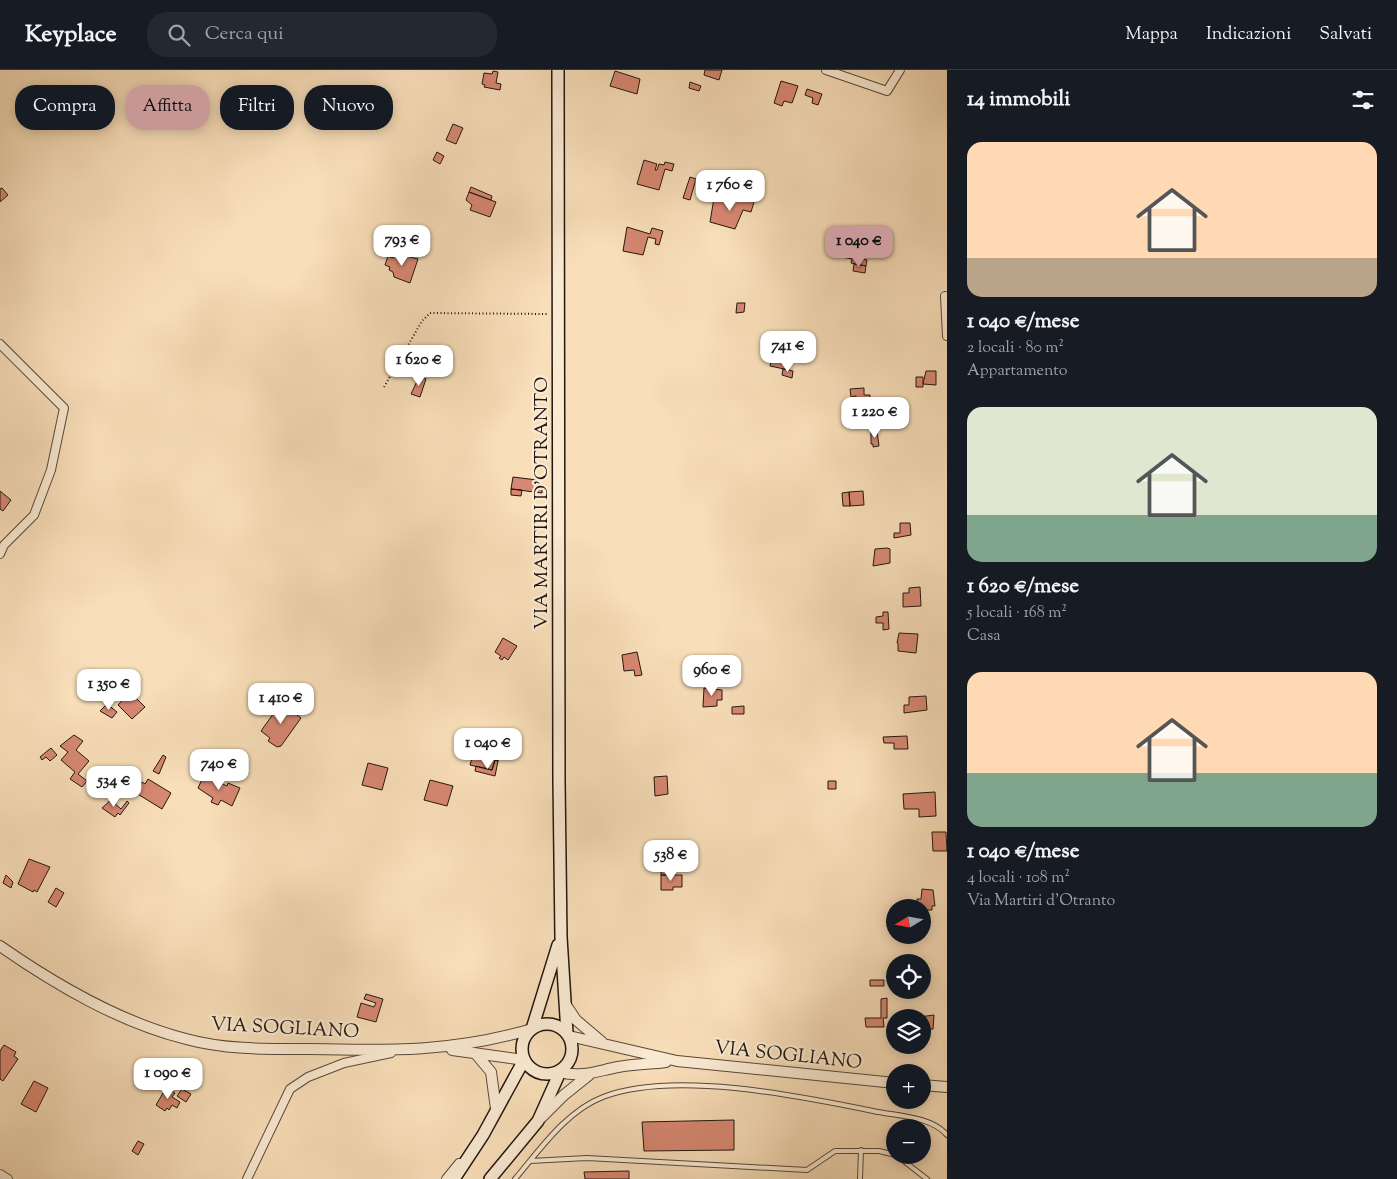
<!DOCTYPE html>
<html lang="it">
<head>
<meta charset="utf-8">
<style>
	:root { --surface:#171b24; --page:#242831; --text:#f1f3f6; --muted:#9ea1a6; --line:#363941; --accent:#c59692 }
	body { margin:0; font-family:"Sorts Mill Goudy",serif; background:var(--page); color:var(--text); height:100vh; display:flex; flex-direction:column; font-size:19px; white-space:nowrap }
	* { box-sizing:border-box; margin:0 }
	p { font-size:16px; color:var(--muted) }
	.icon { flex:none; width:28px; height:28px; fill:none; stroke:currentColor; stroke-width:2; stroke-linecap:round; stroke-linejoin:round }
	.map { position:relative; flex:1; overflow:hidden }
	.panel { display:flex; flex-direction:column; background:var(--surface); width:450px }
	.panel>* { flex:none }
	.top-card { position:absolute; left:15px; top:15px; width:475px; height:45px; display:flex; gap:10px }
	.needle { width:32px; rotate:259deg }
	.tools { position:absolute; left:886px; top:829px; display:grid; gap:10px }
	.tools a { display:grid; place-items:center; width:45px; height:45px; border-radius:50%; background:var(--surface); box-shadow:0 2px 12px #0003; font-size:25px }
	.price { position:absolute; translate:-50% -42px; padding:0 11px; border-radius:10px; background:#fff; color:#222; font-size:16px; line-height:32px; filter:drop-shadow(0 1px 2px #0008) }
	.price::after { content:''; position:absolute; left:50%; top:30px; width:15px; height:11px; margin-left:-8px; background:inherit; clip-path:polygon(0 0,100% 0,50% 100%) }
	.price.selected { background:var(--accent); color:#111 }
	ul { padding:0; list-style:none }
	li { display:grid; align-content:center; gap:10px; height:265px; padding:0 20px }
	li span { display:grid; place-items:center; height:155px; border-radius:15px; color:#555 }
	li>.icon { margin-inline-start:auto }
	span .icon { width:90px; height:90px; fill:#fffc; stroke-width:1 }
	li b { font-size:21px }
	h2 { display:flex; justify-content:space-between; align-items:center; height:60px; padding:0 20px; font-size:21px }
	.chip { padding:0 18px; border-radius:20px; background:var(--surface); box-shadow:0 2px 12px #0003; font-size:18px; line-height:45px }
	.chip.selected { background:var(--accent); color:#111 }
	header { display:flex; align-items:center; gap:30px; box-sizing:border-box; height:70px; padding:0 25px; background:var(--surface); border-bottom:1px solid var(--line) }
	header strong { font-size:24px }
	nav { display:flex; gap:28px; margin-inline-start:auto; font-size:18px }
	.search { width:350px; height:45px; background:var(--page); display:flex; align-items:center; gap:12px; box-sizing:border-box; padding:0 18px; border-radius:20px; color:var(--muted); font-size:19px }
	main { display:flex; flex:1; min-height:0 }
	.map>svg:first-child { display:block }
</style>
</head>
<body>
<header>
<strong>Keyplace</strong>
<div class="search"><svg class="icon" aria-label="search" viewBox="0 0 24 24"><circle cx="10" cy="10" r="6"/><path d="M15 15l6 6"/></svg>Cerca qui</div>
<nav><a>Mappa</a><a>Indicazioni</a><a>Salvati</a></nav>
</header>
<main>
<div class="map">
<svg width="947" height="1109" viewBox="0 0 947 1109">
	<rect width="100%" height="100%" fill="#f8deb9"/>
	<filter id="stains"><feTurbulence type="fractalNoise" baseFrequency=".004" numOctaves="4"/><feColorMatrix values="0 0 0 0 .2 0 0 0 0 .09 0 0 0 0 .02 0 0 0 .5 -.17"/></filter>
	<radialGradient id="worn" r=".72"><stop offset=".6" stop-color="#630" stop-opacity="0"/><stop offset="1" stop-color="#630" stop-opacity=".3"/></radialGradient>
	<!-- building -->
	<path fill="#d78872" stroke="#221610" d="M705 0H722L719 10 704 5Z
		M493 1 498 2 496 13 501 14 500 20 484 17 485 15 482 14 484 3 492 4Z
		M615 1 640 9 637 24 610 16Z
		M781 11 798 16 792 33 784 31 782 36 774 33Z
		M690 12 701 16 699 21 689 18Z
		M807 19 822 24 818 35 812 33 813 28 805 25Z
		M453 54 463 58 456 74 446 70Z
		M437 82 444 86 440 94 433 90Z
		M644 90 657 94 655 100H657L659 94 664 95 665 92 674 94 672 101 665 99 659 120 637 114Z
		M690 107 696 109 690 130 683 128Z
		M471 117 492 126 491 130 469 122Z
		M2 118 8 125 0 132V119Z
		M469 122 496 132 490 147 470 140 472 135 466 130Z
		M734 126 754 132 751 142 743 140 735 159 710 152 714 128 732 134Z
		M627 157 650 164 652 158 663 161 659 175 655 174 656 169 648 167 643 185 623 181Z
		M857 167 864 168 859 181 862 182 861 189 867 190 866 196 851 193 852 189 842 187 845 171 856 173Z
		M395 183 418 189 410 213 394 207 393 202 389 200 390 197 385 195 388 186 393 188Z
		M854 194 866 196 865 203 853 201Z
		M737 233H745L744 242 736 243Z
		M773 280 792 285 789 300 770 296Z
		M783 299 793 301 792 308 782 305Z
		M926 301H936V315L923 314Z
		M419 307 426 309 420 327 411 324Z
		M916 307H923V317H916Z
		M864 318V325H870V328H874V333L869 338 857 339 856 326 851 327 850 319Z
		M877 361 879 376 873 377V374H871V362Z
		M513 407 537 410 536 416H542V423L511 419Z
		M511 419 522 420 521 426 511 425Z
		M0 421 11 430 3 441 0 439Z
		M863 421 864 435 850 436 849 422Z
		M849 422 850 436H843L842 423Z
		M900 453H910L911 465 894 468V463H900Z
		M887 478 890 479V493L873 496 875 479Z
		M920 517 921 536 903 537V523H909V518Z
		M883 542H888L889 559 883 560V553H876V547L883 546Z
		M899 563 918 564 916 583 898 581V573H897Z
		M503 568 517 576 508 590 504 587 502 590 499 588 501 586 495 582Z
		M637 582 642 605 635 606 634 600 624 601 622 585Z
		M704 618 722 620V630H717V636L703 637Z
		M130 622 145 637 132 649 118 635Z
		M926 626 927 640 904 643V635H909V627Z
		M281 633 301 648 281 676 277 677 268 671 270 668 261 661Z
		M107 634 117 642 112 648 100 641Z
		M744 636V644H732V637Z
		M74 665 83 671 76 680 89 691 78 704 87 711 82 717 70 709 75 702 61 690 68 682 60 676Z
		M907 666 908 679H894V673H884L883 667Z
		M51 678 57 685 50 691 46 687 42 690 40 687Z
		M474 681 499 686 498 691 495 690 492 700 470 695Z
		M163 685 166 687 159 704 153 701Z
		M495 690 498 691 495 706 475 701 476 696 492 700Z
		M368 693 388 698 382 720 362 715Z
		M204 705 227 716 228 713 240 718 232 736 221 730 218 735 211 732 213 728 198 718Z
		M667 706 668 724 655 726 654 707Z
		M148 709 171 723 162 739 136 723 142 712 145 714Z
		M430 710 453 716 447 736 424 730Z
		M828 711H836V719H828Z
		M935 722 936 746 919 747V739H904L903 724Z
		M111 730 121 739 127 731 129 733 120 745 118 743 115 747 102 738Z
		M932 762H946L947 781H933Z
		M29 789 50 797 37 822 34 820 33 822 18 814Z
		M661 800H673V805H661Z
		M6 805 13 812 11 818 3 813Z
		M661 805H682V817H673V820H661Z
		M56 818 64 823 56 837 48 832Z
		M922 819 933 820 935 836H932V840H922L921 835 917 836V829H921Z
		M870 910H884V916H870Z
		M366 924 383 929 376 952 357 947 361 933 374 937 376 933 364 929Z
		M887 928V948H883L884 957H866L865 948H881V929Z
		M934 945 933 959 926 960 927 964H922V948H912Z
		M4 975 16 982 14 986 18 989 3 1011 0 1009V981Z
		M34 1011 48 1018 36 1042 21 1034Z
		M166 1018 175 1023 172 1027 180 1032 177 1038 172 1035 169 1040 167 1038 165 1041 156 1035Z
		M182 1019 191 1024 186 1032 177 1026Z
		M734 1050V1080L644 1081 642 1052Z
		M138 1071 144 1074 138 1085 132 1081Z
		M629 1101V1109H585L584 1102Z"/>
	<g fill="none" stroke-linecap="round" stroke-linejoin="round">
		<defs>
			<path id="service" d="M530 1091 587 1088 807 1100 835 1081H879L896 1085 927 1109
				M515 1109C539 1081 566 1041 603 1027 673 1000 799 1026 873 1041 896 1046 931 1046 947 1065
				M860 1109 861 1080"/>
			<path id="minor" d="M826 0 887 21 900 0
				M945 226 947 266
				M0 274 64 338 51 400 34 445 4 475 0 484
				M0 1104 8 1109
				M247 1109 290 1019 308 1007 344 993 391 983
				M446 1109 459 1093"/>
			<path id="tertiary" d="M0 876C56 915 119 952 186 969 226 980 269 979 310 979 390 981 454 982 532 959
				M566 935 576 950 602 972
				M569 966 677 991 895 1013
				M452 980 524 990
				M475 983 491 1002 496 1039
				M560 1002C581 1008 597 1001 618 997 634 994 651 994 666 992
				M922 1015 947 1017
				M541 1048 564 1025 589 1005"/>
			<path id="secondary" d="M558 0 559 711 561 867 567 963
				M522 979a25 25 0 1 1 50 0a25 25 0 1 1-50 0Z
				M532 959 558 875
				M454 1109 483 1065 524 990
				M490 1109 538 1051 560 1002"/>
		</defs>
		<!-- service casing -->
		<use href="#service" stroke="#58483a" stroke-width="6"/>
		<!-- minor casing -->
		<use href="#minor" stroke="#58483a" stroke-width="10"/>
		<!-- tertiary casing -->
		<use href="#tertiary" stroke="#58483a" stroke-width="12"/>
		<!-- secondary casing -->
		<use href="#secondary" stroke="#221610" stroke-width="14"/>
		<!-- path -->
		<path stroke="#221610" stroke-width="2" stroke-dasharray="1 2.5" stroke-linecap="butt" d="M384 317 422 251 430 243 547 244"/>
		<!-- service -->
		<use href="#service" stroke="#faead2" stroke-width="4"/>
		<!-- minor -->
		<use href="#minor" stroke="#faead2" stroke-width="8"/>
		<!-- tertiary -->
		<use href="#tertiary" stroke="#faead2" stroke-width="10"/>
		<!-- secondary -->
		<use href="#secondary" stroke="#faead2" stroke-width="11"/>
	</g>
	<g text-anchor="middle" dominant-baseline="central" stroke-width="4.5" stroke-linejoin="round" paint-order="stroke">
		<!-- street labels -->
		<g font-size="19" fill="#221610" stroke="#faead2">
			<text transform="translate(542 433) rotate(-90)">VIA MARTIRI D'OTRANTO</text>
			<text transform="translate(285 959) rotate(3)">VIA SOGLIANO</text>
			<text transform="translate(788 986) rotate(6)">VIA SOGLIANO</text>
		</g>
	</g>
	<rect width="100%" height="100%" filter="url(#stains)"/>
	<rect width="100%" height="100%" fill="url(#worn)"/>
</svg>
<div class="tools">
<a><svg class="needle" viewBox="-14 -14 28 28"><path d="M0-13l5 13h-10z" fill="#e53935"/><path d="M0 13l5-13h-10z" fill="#9ea1a6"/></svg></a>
<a><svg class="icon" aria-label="locate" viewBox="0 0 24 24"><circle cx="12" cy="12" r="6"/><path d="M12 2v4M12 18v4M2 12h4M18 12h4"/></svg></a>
<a><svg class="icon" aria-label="layers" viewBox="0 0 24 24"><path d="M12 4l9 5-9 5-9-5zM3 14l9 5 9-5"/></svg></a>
<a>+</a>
<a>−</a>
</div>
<b class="price" style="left:730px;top:142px">1 760 €</b>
<b class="price" style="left:402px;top:197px">793 €</b>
<b class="price selected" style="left:859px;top:198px">1 040 €</b>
<b class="price" style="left:788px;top:303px">741 €</b>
<b class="price" style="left:419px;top:317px">1 620 €</b>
<b class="price" style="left:875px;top:369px">1 220 €</b>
<b class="price" style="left:712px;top:627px">960 €</b>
<b class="price" style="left:109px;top:641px">1 350 €</b>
<b class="price" style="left:281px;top:655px">1 410 €</b>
<b class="price" style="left:488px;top:700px">1 040 €</b>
<b class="price" style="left:219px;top:721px">740 €</b>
<b class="price" style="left:114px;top:738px">534 €</b>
<b class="price" style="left:671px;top:812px">538 €</b>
<b class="price" style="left:168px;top:1030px">1 090 €</b>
<div class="top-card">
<a class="chip">Compra</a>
<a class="chip selected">Affitta</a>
<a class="chip">Filtri</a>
<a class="chip">Nuovo</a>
</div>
</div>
<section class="panel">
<h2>14 immobili<svg class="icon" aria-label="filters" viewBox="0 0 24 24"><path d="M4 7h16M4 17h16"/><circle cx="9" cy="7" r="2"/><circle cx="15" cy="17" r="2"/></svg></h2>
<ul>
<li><span style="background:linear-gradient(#ffd9b3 75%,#b9a48a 0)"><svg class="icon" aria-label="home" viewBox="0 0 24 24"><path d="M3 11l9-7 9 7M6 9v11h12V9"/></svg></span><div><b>1 040 €/mese</b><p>2 locali · 80 m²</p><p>Appartamento</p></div></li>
<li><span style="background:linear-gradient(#dfe7d0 70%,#7fa58c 0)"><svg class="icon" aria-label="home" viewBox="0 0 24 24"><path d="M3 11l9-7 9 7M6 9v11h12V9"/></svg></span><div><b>1 620 €/mese</b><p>5 locali · 168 m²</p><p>Casa</p></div></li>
<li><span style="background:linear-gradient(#ffd9b3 65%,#7fa58c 0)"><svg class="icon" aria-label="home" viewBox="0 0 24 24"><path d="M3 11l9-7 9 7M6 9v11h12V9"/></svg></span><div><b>1 040 €/mese</b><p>4 locali · 108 m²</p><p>Via Martiri d'Otranto</p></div></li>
</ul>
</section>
</main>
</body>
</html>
